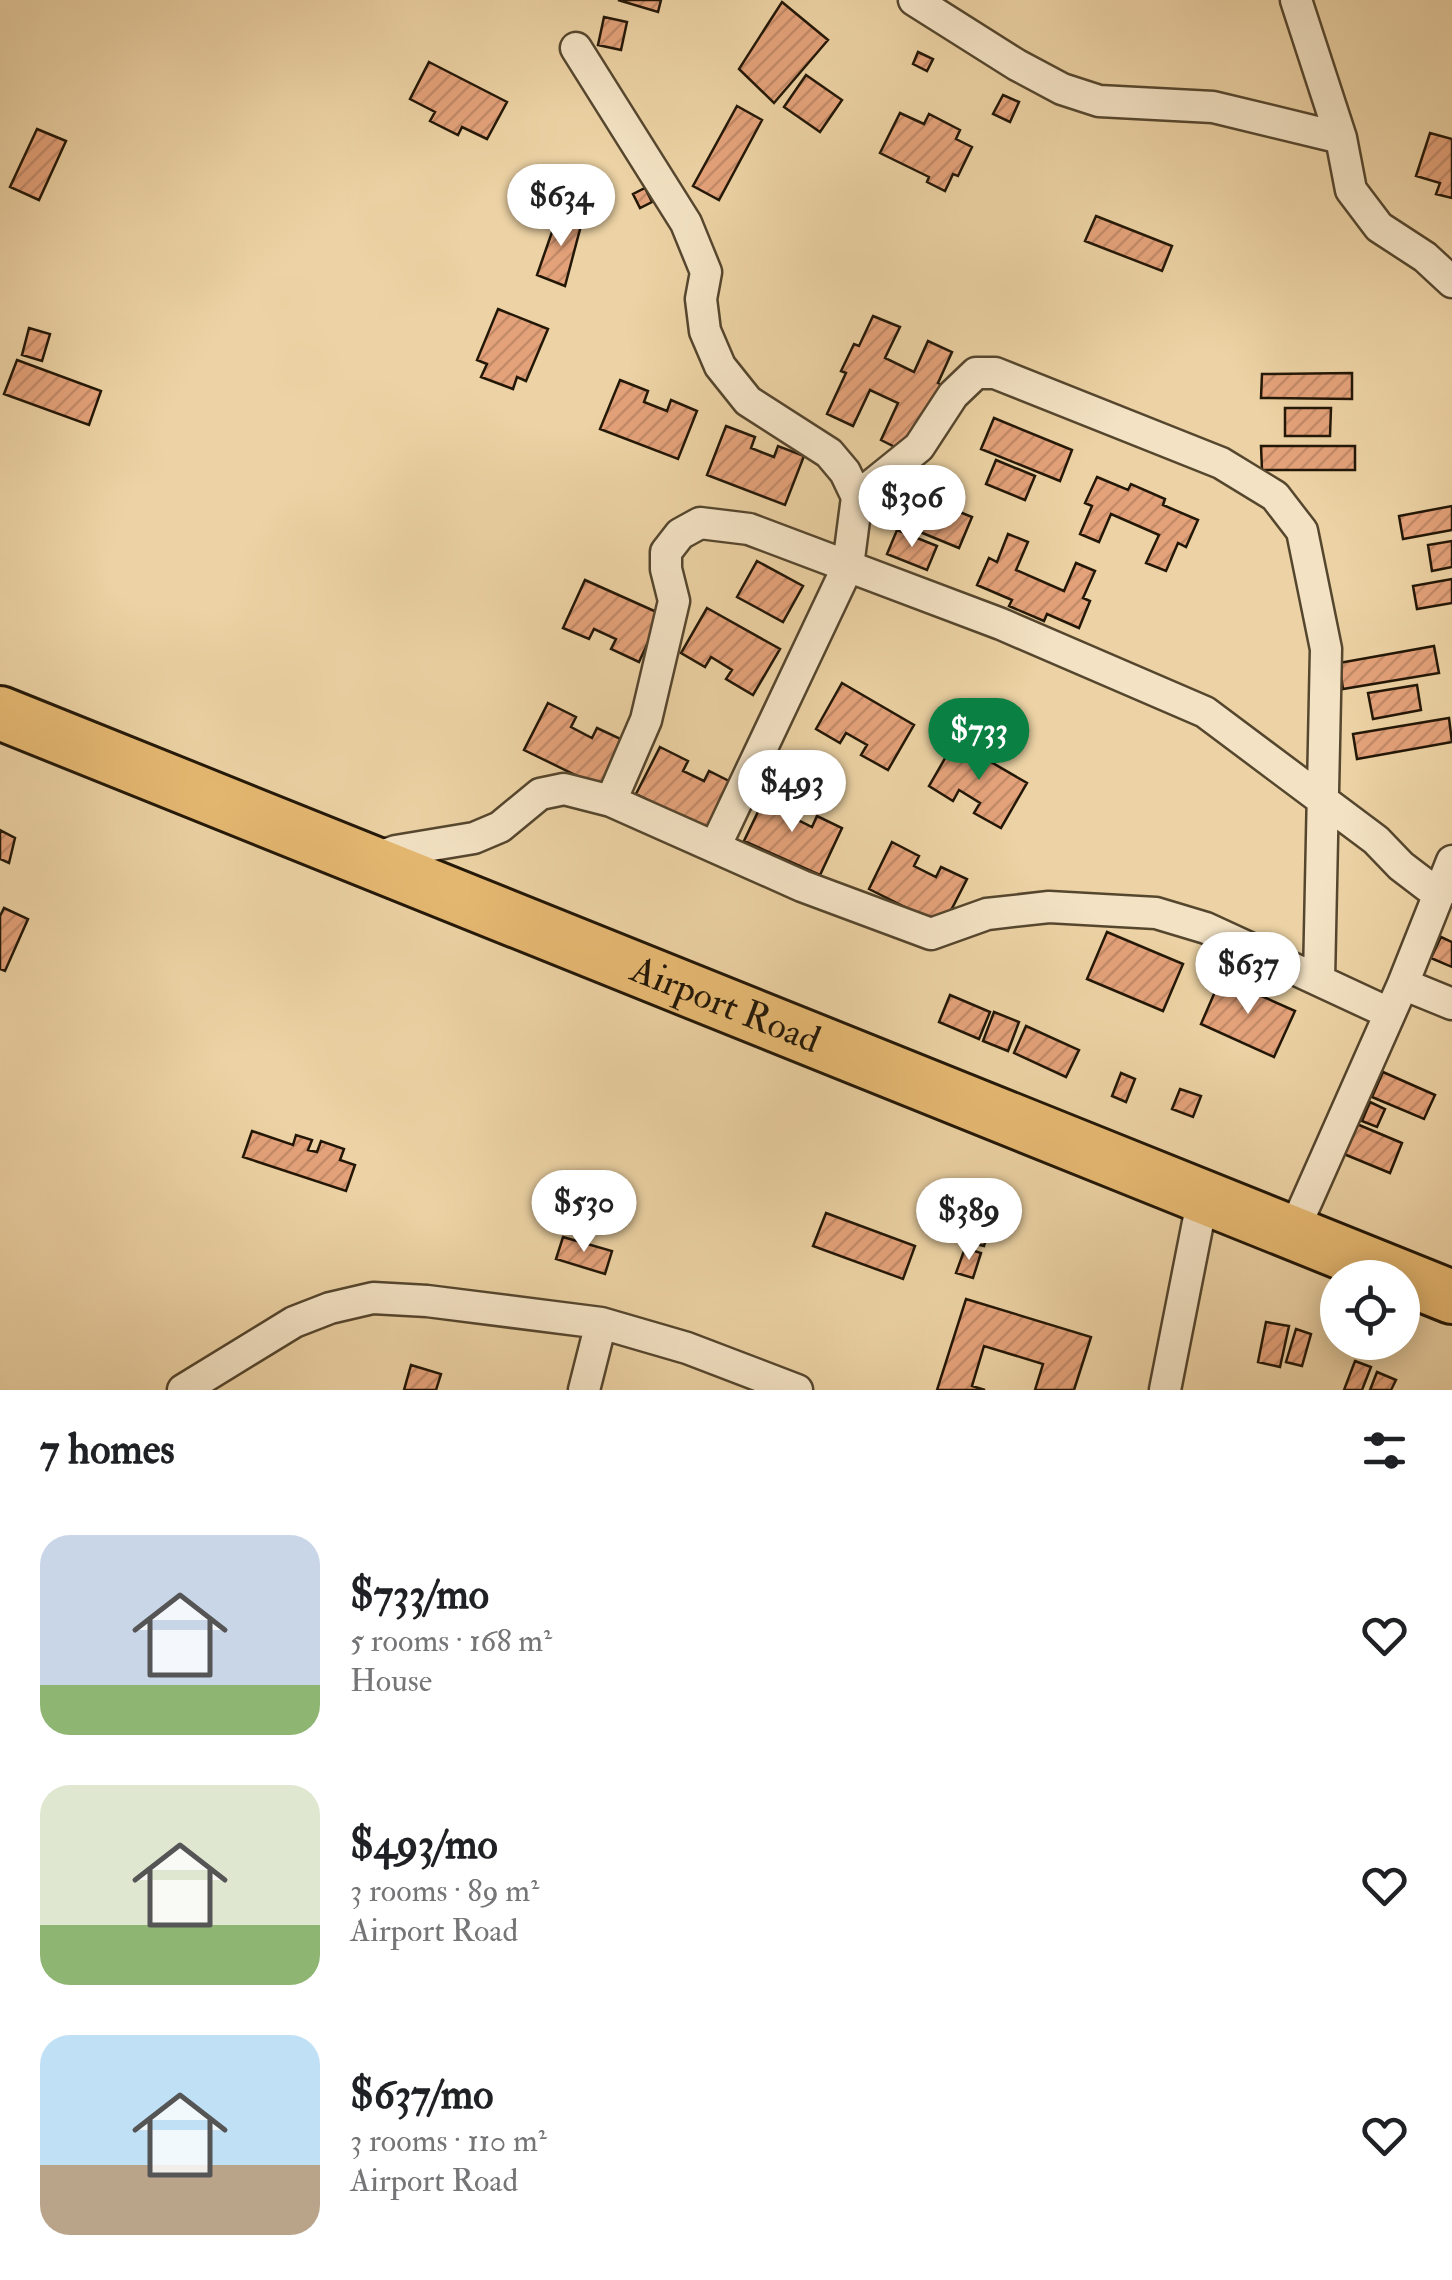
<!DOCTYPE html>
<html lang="en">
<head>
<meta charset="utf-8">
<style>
	:root { --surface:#fff; --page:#f6f6f6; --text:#202124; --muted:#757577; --accent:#0b8043 }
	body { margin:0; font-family:"IM FELL Double Pica",serif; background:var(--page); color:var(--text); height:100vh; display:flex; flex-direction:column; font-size:38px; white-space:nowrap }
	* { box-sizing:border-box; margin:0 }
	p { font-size:32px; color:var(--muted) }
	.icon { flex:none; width:55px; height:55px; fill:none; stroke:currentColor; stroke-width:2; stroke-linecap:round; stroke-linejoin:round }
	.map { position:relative; height:1390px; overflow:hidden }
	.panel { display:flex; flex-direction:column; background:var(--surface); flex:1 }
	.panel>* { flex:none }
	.controls { position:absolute; left:1320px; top:1260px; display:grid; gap:20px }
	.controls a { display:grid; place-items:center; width:100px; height:100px; border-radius:50%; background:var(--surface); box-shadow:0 5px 25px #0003; font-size:50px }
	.price { position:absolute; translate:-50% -85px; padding:0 22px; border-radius:35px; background:#fff; color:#222; font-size:32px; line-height:65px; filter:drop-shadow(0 2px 5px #0008) }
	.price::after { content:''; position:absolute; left:50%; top:60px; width:30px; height:22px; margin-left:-15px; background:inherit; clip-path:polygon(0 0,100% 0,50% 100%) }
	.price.on { background:var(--accent); color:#fff }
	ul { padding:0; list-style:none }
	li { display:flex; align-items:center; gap:30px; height:250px; padding:0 40px }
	li span { display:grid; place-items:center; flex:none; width:280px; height:200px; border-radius:30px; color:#555 }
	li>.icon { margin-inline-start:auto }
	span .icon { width:120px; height:120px; fill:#fffc; stroke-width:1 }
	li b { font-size:42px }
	h2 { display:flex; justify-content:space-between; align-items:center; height:120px; padding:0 40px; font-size:42px }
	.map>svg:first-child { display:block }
</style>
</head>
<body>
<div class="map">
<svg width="1452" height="1390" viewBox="0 0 1452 1390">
	<defs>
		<pattern id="building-hatch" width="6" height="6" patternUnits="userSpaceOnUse" patternTransform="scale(2.5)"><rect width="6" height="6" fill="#e4a27a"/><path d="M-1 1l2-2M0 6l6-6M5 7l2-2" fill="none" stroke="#c38b68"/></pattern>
	</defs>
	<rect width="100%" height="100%" fill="#ecd2a4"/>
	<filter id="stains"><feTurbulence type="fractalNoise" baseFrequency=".002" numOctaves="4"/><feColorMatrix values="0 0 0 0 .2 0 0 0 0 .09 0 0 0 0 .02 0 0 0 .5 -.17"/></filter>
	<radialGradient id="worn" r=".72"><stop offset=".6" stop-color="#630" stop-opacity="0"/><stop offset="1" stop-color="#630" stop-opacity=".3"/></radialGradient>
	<!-- building -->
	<path fill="url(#building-hatch)" stroke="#231707" stroke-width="2.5" d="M618 0H661L658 12Z
		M782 2 828 40 774 103 739 69Z
		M604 17 627 22 621 50 598 45Z
		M918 52 933 59 927 71 913 64Z
		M429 62 507 102 487 139 462 127 458 135 430 121 435 112 410 99Z
		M806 75 842 100 820 132 784 107Z
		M1003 95 1019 102 1010 122 993 114Z
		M737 106 762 120 719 200 693 186Z
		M900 113 924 124 929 114 960 130 956 139 972 147 958 176 953 174 945 191 927 182 929 177 880 153Z
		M37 129 66 141 39 200 10 187Z
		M1430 133 1452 139V198L1436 194 1440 183 1416 176Z
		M645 188 652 202 640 208 633 194Z
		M559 212 583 218 565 286 537 275Z
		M1096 216 1172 246 1162 271 1085 241Z
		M498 309 548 329 526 381 517 377 513 389 481 377 487 364 477 360Z
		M873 316 900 327 885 358 914 372 928 341 952 352 938 383 944 386 905 452 881 440 898 403 870 390 853 426 827 414 846 373 841 371 854 344 859 346Z
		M29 328 50 334 42 361 22 355Z
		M17 360 101 391 89 425 4 394Z
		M1352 373V399L1261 398 1262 374Z
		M620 380 648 391 644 402 667 411 671 400 697 411 678 459 600 429Z
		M1285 408H1331L1330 436H1285Z
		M994 418 1072 450 1060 481 981 449Z
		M726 426 755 437 751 448 774 457 778 446 804 456 785 505 707 475Z
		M1261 446H1355V470H1262Z
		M996 460 1035 476 1025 500 986 484Z
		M1097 477 1128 490 1131 484 1165 499 1163 505 1198 520 1186 547 1178 543 1166 571 1146 563 1159 535 1111 514 1099 542 1080 534 1092 506 1085 503Z
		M893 485 972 517 959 548 881 516Z
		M1452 506V530L1403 539 1399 516Z
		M897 530 937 546 927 570 887 554Z
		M1008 534 1028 542 1016 570 1064 591 1076 563 1095 571 1083 598 1090 601 1079 628 1047 614 1044 621 1009 606 1012 600 977 585 989 558 997 562Z
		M1452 541V567L1432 571 1428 545Z
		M757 561 803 586 783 622 737 597Z
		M1452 579V603L1417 609 1413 586Z
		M585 580 661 614 639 662 611 649 616 639 594 629 589 639 563 628Z
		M707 608 780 649 753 695 726 679 732 670 711 657 705 667 681 653Z
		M1434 646 1439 673 1343 689 1339 663Z
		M842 683 914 725 888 770 861 755 867 745 846 733 840 743 816 729Z
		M1417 685 1421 710 1373 719 1368 693Z
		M548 703 576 717 571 727 592 738 597 728 623 740 600 787 524 750Z
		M1449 718 1452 742 1357 759 1353 734Z
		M955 741 1027 783 1001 828 974 813 980 803 959 790 953 801 929 786Z
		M660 747 688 761 683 771 704 781 709 771 735 784 711 831 636 794Z
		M767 793 795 806 790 816 812 827 817 816 842 828 820 875 744 841Z
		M0 830 15 838 9 863 0 859Z
		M892 842 919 856 914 866 936 877 941 867 967 879 943 926 869 889Z
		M4 908 28 919 5 971 0 969V916Z
		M1107 932 1183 964 1163 1011 1087 979Z
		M1441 937 1452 942V967L1431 958Z
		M1221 978 1295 1011 1274 1057 1201 1024Z
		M950 995 990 1012 979 1039 939 1022Z
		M994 1012 1019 1022 1008 1051 983 1041Z
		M1026 1026 1079 1050 1066 1077 1014 1053Z
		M1383 1072 1435 1095 1424 1119 1372 1097Z
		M1121 1073 1135 1079 1126 1102 1112 1096Z
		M1180 1089 1201 1096 1193 1117 1172 1109Z
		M1370 1102 1385 1109 1377 1127 1362 1121Z
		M1352 1122 1402 1143 1390 1173 1339 1152Z
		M252 1131 293 1145 296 1135 312 1140 308 1150 317 1152 321 1141 344 1149 340 1160 355 1165 346 1191 243 1157Z
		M1003 1209 1014 1212 1008 1230 997 1227Z
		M826 1213 915 1246 903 1279 813 1246Z
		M975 1217 991 1222 984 1246 968 1242Z
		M563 1237 612 1251 605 1274 556 1259Z
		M965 1248 981 1253 973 1278 956 1273Z
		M966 1299 1091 1337 1074 1390H1035L1043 1364 984 1346 972 1386 985 1390H937Z
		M1266 1322 1289 1326 1280 1367 1258 1362Z
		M1296 1329 1311 1334 1302 1366 1286 1362Z
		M1355 1361 1371 1367 1362 1390H1344Z
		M411 1365 441 1374 436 1390H404Z
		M1377 1372 1396 1380 1391 1390H1370Z"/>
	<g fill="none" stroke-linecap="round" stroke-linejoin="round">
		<defs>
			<path id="street" d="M914 0 1017 65 1062 89 1099 101 1213 107 1341 138
				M1296 0 1341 138 1351 190 1379 227 1425 257 1452 282
				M576 48 686 223 706 272 701 299 705 331 720 366 748 401 829 453 845 472 857 497 848 566 715 847
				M857 497 919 447 953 395 976 373H995L1221 463 1275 496 1302 531 1326 649 1319 979
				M611 801 646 720 674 601 666 569V552L680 534 700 523 749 529 1001 624 1205 712 1376 840 1401 866 1439 895
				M373 859 396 851 474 838 500 827 540 794 564 789 611 801 802 886 931 934 987 914 1049 907 1156 913 1206 928 1389 1013
				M1403 984 1452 1004
				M1293 1232 1403 984 1452 861
				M183 1390 294 1322 330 1308 373 1298 427 1301 601 1323 687 1348 797 1390
				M584 1390 601 1323
				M1165 1390 1203 1197"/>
			<g id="highway">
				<path id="s1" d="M0 713 1452 1297"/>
			</g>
		</defs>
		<!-- street casing -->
		<use href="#street" stroke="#55462e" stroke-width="35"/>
		<!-- highway casing -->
		<use href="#highway" stroke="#231707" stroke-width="58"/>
		<!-- street -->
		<use href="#street" stroke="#f3e2c4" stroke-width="30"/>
		<!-- highway -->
		<use href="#highway" stroke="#e6b972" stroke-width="52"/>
	</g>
	<g text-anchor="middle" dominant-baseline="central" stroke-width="8" stroke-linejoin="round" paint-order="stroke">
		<!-- street labels -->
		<g font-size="38" fill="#231707" stroke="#f3e2c4">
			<text stroke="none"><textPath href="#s1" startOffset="782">Airport Road</textPath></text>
		</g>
	</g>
	<rect width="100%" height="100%" filter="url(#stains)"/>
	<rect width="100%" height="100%" fill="url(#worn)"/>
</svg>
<div class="controls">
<a><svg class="icon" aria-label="locate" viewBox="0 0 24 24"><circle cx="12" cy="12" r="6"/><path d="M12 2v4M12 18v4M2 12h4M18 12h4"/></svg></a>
</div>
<b class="price" style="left:561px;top:249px">$634</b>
<b class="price" style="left:912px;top:550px">$306</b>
<b class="price on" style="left:979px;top:783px">$733</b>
<b class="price" style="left:792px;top:835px">$493</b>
<b class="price" style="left:1248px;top:1017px">$637</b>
<b class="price" style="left:584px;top:1255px">$530</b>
<b class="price" style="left:969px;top:1263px">$389</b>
</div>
<section class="panel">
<h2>7 homes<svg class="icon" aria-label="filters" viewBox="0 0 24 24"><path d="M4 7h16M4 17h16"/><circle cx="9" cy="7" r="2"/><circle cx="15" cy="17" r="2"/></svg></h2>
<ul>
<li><span style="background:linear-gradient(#c9d6e8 75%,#8fb573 0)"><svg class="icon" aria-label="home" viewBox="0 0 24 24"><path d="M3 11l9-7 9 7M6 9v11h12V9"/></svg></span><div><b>$733/mo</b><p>5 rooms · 168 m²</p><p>House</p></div><svg class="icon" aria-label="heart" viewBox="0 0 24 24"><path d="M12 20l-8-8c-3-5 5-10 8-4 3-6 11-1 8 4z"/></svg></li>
<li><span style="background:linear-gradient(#dfe7d0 70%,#8fb573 0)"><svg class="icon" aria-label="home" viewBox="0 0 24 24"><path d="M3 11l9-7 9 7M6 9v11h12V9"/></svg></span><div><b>$493/mo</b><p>3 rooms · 89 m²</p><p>Airport Road</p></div><svg class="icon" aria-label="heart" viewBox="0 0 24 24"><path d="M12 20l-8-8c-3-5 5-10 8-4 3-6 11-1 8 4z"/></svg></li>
<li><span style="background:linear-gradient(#bfe0f5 65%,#b9a48a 0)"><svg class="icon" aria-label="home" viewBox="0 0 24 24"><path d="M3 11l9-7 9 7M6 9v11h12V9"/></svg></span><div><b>$637/mo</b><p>3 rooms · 110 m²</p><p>Airport Road</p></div><svg class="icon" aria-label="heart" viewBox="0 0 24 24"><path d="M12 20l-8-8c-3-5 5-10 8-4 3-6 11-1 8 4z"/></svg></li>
</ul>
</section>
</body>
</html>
